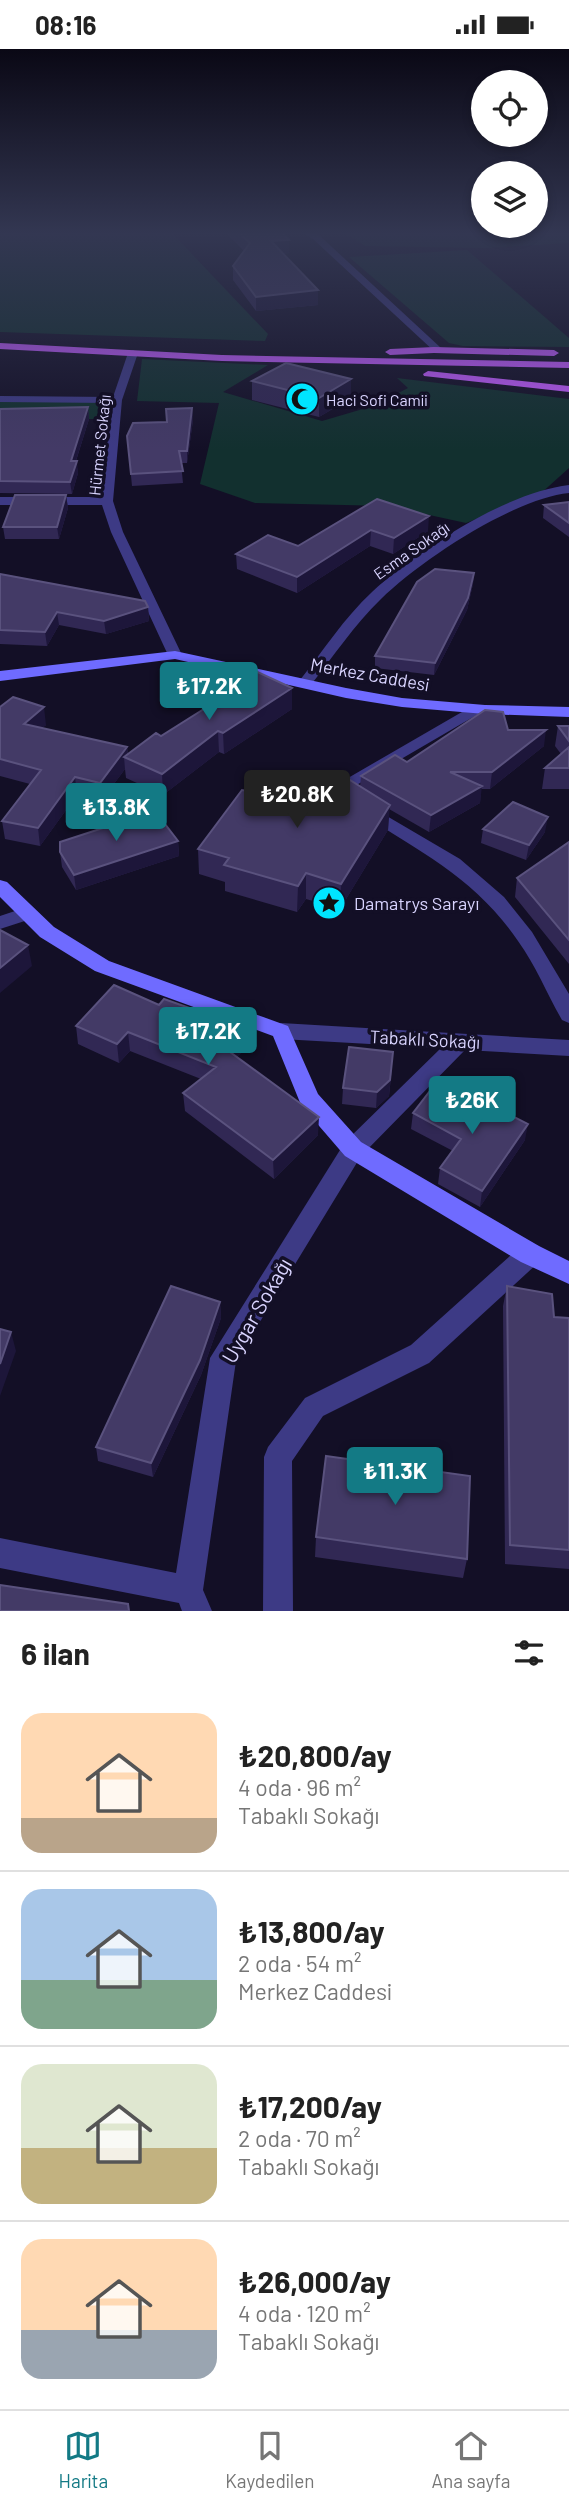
<!DOCTYPE html>
<html lang="tr">
<head>
<meta charset="utf-8">
<style>
	:root { --surface:#fff; --page:#f6f6f6; --text:#222; --muted:#767676; --line:#e0e0e0; --accent:#137a85 }
	body { margin:0; font-family:Barlow,sans-serif; background:var(--page); color:var(--text); height:100vh; display:flex; flex-direction:column; font-size:26px; white-space:nowrap }
	* { box-sizing:border-box; margin:0 }
	p { font-size:23px; color:var(--muted) }
	.icon { flex:none; width:38px; height:38px; fill:none; stroke:currentColor; stroke-width:2; stroke-linecap:round; stroke-linejoin:round }
	.map { position:relative; height:1562px; overflow:hidden }
	.drawer { display:flex; flex-direction:column; background:var(--surface); flex:1 }
	.drawer>* { flex:none }
	.buttons { position:absolute; left:471px; top:21px; display:grid; gap:14px }
	.buttons a { display:grid; place-items:center; width:77px; height:77px; border-radius:50%; background:var(--surface); box-shadow:0 4px 10px #0003; font-size:35px }
	.price { position:absolute; translate:-50% -60px; padding:0 16px; border-radius:7px; background:var(--accent); color:#fff; font-size:23px; line-height:46px; filter:drop-shadow(0 2px 4px #0008) }
	.price::after { content:''; position:absolute; left:50%; top:42px; width:21px; height:16px; margin-left:-10px; background:inherit; clip-path:polygon(0 0,100% 0,50% 100%) }
	.price.selected { background:#222; color:#fff }
	ul { padding:0; list-style:none }
	li { display:flex; align-items:center; gap:21px; height:175px; padding:0 21px }
	li+li { border-top:2px solid var(--line) }
	li span { display:grid; place-items:center; flex:none; width:196px; height:140px; border-radius:21px; color:#555 }
	li>.icon { margin-inline-start:auto }
	span .icon { width:84px; height:84px; fill:#fffc; stroke-width:1 }
	li b { font-size:30px }
	h2 { display:flex; justify-content:space-between; align-items:center; height:84px; padding:0 21px; font-size:30px }
	.status { display:flex; justify-content:space-between; align-items:center; height:49px; padding:0 35px; background:var(--surface); direction:ltr }
	.status svg { height:19px; fill:currentColor }
	.tabs { display:flex; justify-content:space-around; align-items:center; height:98px; border-top:2px solid var(--line); background:var(--surface); font-size:19px; color:var(--muted) }
	.tabs a { display:grid; justify-items:center; gap:4px }
	.tabs .selected { color:var(--accent) }
	.map>svg:first-child { display:block }
</style>
</head>
<body>
<div class="status"><b>08:16</b><svg viewBox="0 0 49 12"><path d="M0 12V9h3v3zM5 12V6h3v6zM10 12V3h3v9zM15 12V0h3v12zM26 1h20v11H26zM47 4h2v5h-2z"/></svg></div>
<div class="map">
<svg width="569" height="1562" viewBox="0 0 569 1562">
	<rect width="100%" height="100%" fill="#130f26"/>
	<!-- green -->
	<path fill="#12302f" d="M0 183H171L268 285 265 292 0 283Z
		M344 183H569V194L485 199 365 197Z
		M467 201 569 289V298L463 297 449 294 349 208Z
		M142 310 268 316 223 343 322 372 373 357 408 339 397 329 569 350V419L539 446 466 474 388 457 255 454 200 435 219 354 137 352Z
		M0 347 116 349 114 370H0Z"/>
	<g fill="none" stroke-linecap="round" stroke-linejoin="round">
		<!-- pedestrian -->
		<path fill="#3d3a85" fill-rule="evenodd" d="M474 656 480 658 482 661 480 664 348 741 350 744 348 748H336L329 740Z
			M368 756 460 810 504 848 532 883 569 945V974L562 971C547 945 536 917 518 892 476 830 422 804 362 765L359 761 362 757Z
			M281 974 569 991V1007L465 1001 361 1107 353 1109 345 1107 342 1100 345 1093 441 999 281 990 274 987 271 982 274 977Z"/>
		<!-- minor -->
		<path fill="#3d3a85" fill-rule="evenodd" d="M302 183H312L319 186 441 299V303H435L313 190Z
			M133 301 138 304 122 351 113 452 123 483 182 606 175 610 168 606 111 483 102 456H0V448H101L111 354 0 353V347L113 348 128 304Z
			M569 436V444C513 450 421 511 381 550 354 576 333 608 310 637H300L297 634 300 631C323 602 344 569 372 543 417 501 507 443 569 436Z
			M27 858 34 859 36 864 34 869 0 880V867Z
			M353 1091 361 1093 364 1100 361 1107 236 1312 203 1541 212 1562H182L179 1554 0 1519V1489L176 1524 210 1309 345 1093Z
			M530 1194 539 1197 542 1205 539 1213 429 1314 323 1367 292 1412 293 1562H263L264 1408 268 1398 305 1349 411 1296 521 1197Z"/>
		<!-- secondary -->
		<path fill="#6f6bff" fill-rule="evenodd" d="M175 602 346 639 402 649 485 656 569 658V668L485 665 402 658 346 649 175 610 0 632V622Z
			M0 831 7 833 54 878 109 912 288 977 318 1045 361 1093 539 1197 569 1212V1235L521 1213 345 1107 301 1056 273 987 95 922 40 888 0 848Z"/>
		<!-- primary -->
		<path fill="#c25bff" fill-rule="evenodd" d="M0 294 222 306 569 313V319L222 312 0 300Z
			M434 298 554 301 559 304 554 307 434 304 390 306 385 303 390 300Z
			M428 322 569 337V343L424 327 423 325Z"/>
	</g>
	<!-- wall -->
	<path fill="#312854" d="M225 183H281L289 191V204L283 205 318 241V256L256 262 233 231V217L244 202Z
		M252 332 351 349 319 368 252 351Z
		M88 358 89 370 76 412 78 424 72 445 0 444V360Z
		M192 359 193 371 187 414H181L183 434 132 437 127 387 167 373Z
		M66 446 68 459 59 490H5L3 478Z
		M377 450 428 482 393 505 370 497 297 544 237 520 236 505 298 497Z
		M569 453V488L543 469 544 456Z
		M474 524 473 535 467 561 434 626 375 619V607Z
		M0 525 148 558 149 572 106 585 59 576 47 597 0 595Z
		M292 639V660L224 705 219 703 163 746 126 729 125 720 102 751 77 746 40 797 5 790 2 772 30 735 0 727V658L46 676 42 679 127 698 128 706 161 687 219 651V643Z
		M558 677H569V740H542L545 719 561 705 555 697Z
		M508 681 544 697 490 740H481L480 754 429 783 389 760 388 781 340 860 306 850 297 863 225 842V833L199 825 198 800 259 744 296 734 330 737 360 738 361 727Z
		M483 780 545 783 526 811 481 794Z
		M178 792 179 807 76 841 62 818 60 803Z
		M569 793V915L515 848 517 829Z
		M159 956 246 979 247 998 237 1008 318 1086 274 1130 185 1062 183 1044 201 1030 130 1002 119 1014 78 995 76 977Z
		M392 1018 389 1047 376 1059 342 1055 343 1039Z
		M413 1064 525 1091 480 1158 438 1135 440 1119 453 1102 411 1080Z
		M507 1237 554 1268 569 1269V1520L505 1515 503 1257Z
		M220 1253 221 1269 201 1326 153 1428 98 1412 96 1398Z
		M316 1488 467 1510 463 1529 315 1508Z"/>
	<!-- shaded-wall -->
	<path fill="#1d163a" d="M289 191V204L271 206V192Z
		M318 241V256L256 262V248Z
		M351 330V349L319 368V349Z
		M88 358 89 370 72 424 71 412Z
		M192 359 193 371 187 414V402Z
		M77 412 78 424 72 445 70 433Z
		M66 446 68 459 59 490 57 478Z
		M429 467 428 482 393 505 394 489Z
		M371 481 370 497 297 544V528Z
		M474 524 473 535 467 561 434 626 435 614Z
		M148 558 149 572 106 585 104 572Z
		M57 563 59 576 47 597 45 583Z
		M292 639V660L224 705 223 684Z
		M44 658 46 676 26 692 24 675Z
		M546 681 544 697 490 740 492 723Z
		M218 682 219 703 163 746 162 725Z
		M127 698 128 710 124 708 125 720 102 751 100 734Z
		M75 728 77 746 40 797 38 779Z
		M482 737 480 754 429 783 431 766Z
		M390 756 388 781 340 860 341 835Z
		M548 768 545 783 526 811 529 796Z
		M178 792 179 807 76 841 74 826Z
		M306 824V850L297 863 298 837Z
		M28 896 32 917 0 944V919Z
		M246 979 247 998 227 1019 226 1000Z
		M128 983 130 1002 119 1014 117 995Z
		M393 1003 389 1047 376 1059 377 1043Z
		M319 1068 318 1086 274 1130 273 1111Z
		M528 1075 525 1091 480 1158 482 1142Z
		M220 1253 221 1269 201 1326 153 1428 151 1414Z
		M11 1283 16 1302 0 1347V1315Z"/>
	<!-- building -->
	<path fill="#433a66" stroke="#5a527e" stroke-width="2" d="M238 183H281L289 191 271 192 318 241 256 248 233 217 250 194Z
		M286 314 351 330 319 349 252 332Z
		M88 358 71 412H77L70 433 0 432V360Z
		M192 359 187 402H179L183 422 131 425 127 387 133 374 167 373 166 360Z
		M15 446H66L57 478H3Z
		M377 450 429 467 394 489 371 481 297 528 236 505 268 486 298 497Z
		M569 453V474L544 456Z
		M435 520 474 524 468 549 435 614 375 607 417 533Z
		M0 525 145 552 148 558 104 572 57 563 45 583 0 581Z
		M253 621 292 639 223 684 218 682 162 725 124 708 156 684 161 687 226 646 219 643Z
		M13 648 44 658 24 675 127 698 100 734 75 728 38 779 2 772 41 721 0 710V658Z
		M485 661 503 663 508 681H546L492 723H450L482 737 431 766 361 727 395 706 407 713Z
		M558 677H569V692Z
		M569 698V719H545Z
		M272 727 296 734 299 729 330 737 345 728 390 756 341 835 306 824 298 837 224 816 229 809 198 800 242 741 259 744Z
		M513 753 548 768 529 796 483 780Z
		M155 762 178 792 74 826 60 803V793Z
		M569 793V891L517 829Z
		M0 881 28 896 0 919Z
		M114 936 159 956 164 950 246 979 226 1000 319 1068 273 1111 183 1044 216 1018 128 983 117 995 76 977Z
		M349 998 393 1003 390 1031 377 1043 343 1039Z
		M433 1038 481 1062 487 1054 528 1075 482 1142 440 1119 461 1090 413 1064Z
		M171 1237 220 1253 200 1311 151 1414 96 1398Z
		M507 1237 552 1245 554 1268 569 1269V1501L510 1496Z
		M0 1280 11 1283 0 1315Z
		M326 1407 470 1427 467 1510 316 1488Z
		M0 1536 128 1555 129 1562H0Z"/>
	<!-- sky -->
	<linearGradient id="sky" x2="0" y2="1"><stop stop-color="#0a0815"/><stop offset="0.46" stop-color="#333752"/><stop offset="1" stop-color="#333752" stop-opacity="0"/></linearGradient>
	<rect width="569" height="401" fill="url(#sky)"/>
	<!-- icons -->
	<defs>
		<symbol id="mosque-disc" viewBox="-11 -11 22 22"><circle r="9.5" fill="#00e5ff" stroke="#130f26"/><path d="M3.5-4.9A6 6 0 1 0 3.5 4.9A5 5 0 1 1 3.5-4.9Z" fill="#111"/></symbol>
		<symbol id="sight-disc" viewBox="-11 -11 22 22"><circle r="9.5" fill="#00e5ff" stroke="#130f26"/><path d="M0-6L1.8-2.2L6-1.7L2.9 1.2L3.7 5.4L0 3.3L-3.7 5.4L-2.9 1.2L-6-1.7L-1.8-2.2Z" fill="#111"/></symbol>
	</defs>
	<g fill-rule="evenodd">
		<use href="#mosque-disc" x="283" y="331" width="38" height="38"/>
		<use href="#sight-disc" x="310" y="835" width="38" height="38"/>
	</g>
	<g text-anchor="middle" dominant-baseline="central" stroke-width="7" stroke-linejoin="round" paint-order="stroke">
		<!-- far-poi labels -->
		<g font-size="16" fill="#d9d4ff" stroke="#130f26" text-anchor="start">
			<text x="326" y="350">Haci Sofi Camii</text>
		</g>
		<!-- far-street labels -->
		<g font-size="16" fill="#d9d4ff" stroke="#130f26">
			<text transform="translate(99 396) rotate(-84)">Hürmet Sokağı</text>
			<text transform="translate(411 501) rotate(-35)">Esma Sokağı</text>
		</g>
		<!-- street labels -->
		<g font-size="18" fill="#d9d4ff" stroke="#130f26">
			<text transform="translate(370 625) rotate(10)">Merkez Caddesi</text>
			<text transform="translate(425 990) rotate(3)">Tabaklı Sokağı</text>
		</g>
		<!-- poi labels -->
		<g font-size="18" fill="#d9d4ff" stroke="#130f26" text-anchor="start">
			<text x="354" y="854">Damatrys Sarayı</text>
		</g>
		<!-- near-street labels -->
		<g font-size="21" fill="#d9d4ff" stroke="#130f26">
			<text transform="translate(256 1261) rotate(-60)">Uygar Sokağı</text>
		</g>
	</g>
</svg>
<div class="buttons">
<a><svg class="icon" aria-label="locate" viewBox="0 0 24 24"><circle cx="12" cy="12" r="6"/><path d="M12 2v4M12 18v4M2 12h4M18 12h4"/></svg></a>
<a><svg class="icon" aria-label="layers" viewBox="0 0 24 24"><path d="M12 4l9 5-9 5-9-5zM3 14l9 5 9-5"/></svg></a>
</div>
<b class="price" style="left:209px;top:673px">₺17.2K</b>
<b class="price selected" style="left:297px;top:781px">₺20.8K</b>
<b class="price" style="left:116px;top:794px">₺13.8K</b>
<b class="price" style="left:208px;top:1018px">₺17.2K</b>
<b class="price" style="left:472px;top:1087px">₺26K</b>
<b class="price" style="left:395px;top:1458px">₺11.3K</b>
</div>
<section class="drawer">
<h2>6 ilan<svg class="icon" aria-label="filters" viewBox="0 0 24 24"><path d="M4 7h16M4 17h16"/><circle cx="9" cy="7" r="2"/><circle cx="15" cy="17" r="2"/></svg></h2>
<ul>
<li><span style="background:linear-gradient(#ffd9b3 75%,#b9a48a 0)"><svg class="icon" aria-label="home" viewBox="0 0 24 24"><path d="M3 11l9-7 9 7M6 9v11h12V9"/></svg></span><div><b>₺20,800/ay</b><p>4 oda · 96 m²</p><p>Tabaklı Sokağı</p></div></li>
<li><span style="background:linear-gradient(#a9c7e8 65%,#7fa58c 0)"><svg class="icon" aria-label="home" viewBox="0 0 24 24"><path d="M3 11l9-7 9 7M6 9v11h12V9"/></svg></span><div><b>₺13,800/ay</b><p>2 oda · 54 m²</p><p>Merkez Caddesi</p></div></li>
<li><span style="background:linear-gradient(#dfe7d0 60%,#c2b280 0)"><svg class="icon" aria-label="home" viewBox="0 0 24 24"><path d="M3 11l9-7 9 7M6 9v11h12V9"/></svg></span><div><b>₺17,200/ay</b><p>2 oda · 70 m²</p><p>Tabaklı Sokağı</p></div></li>
<li><span style="background:linear-gradient(#ffd9b3 65%,#9aa5b1 0)"><svg class="icon" aria-label="home" viewBox="0 0 24 24"><path d="M3 11l9-7 9 7M6 9v11h12V9"/></svg></span><div><b>₺26,000/ay</b><p>4 oda · 120 m²</p><p>Tabaklı Sokağı</p></div></li>
</ul>
</section>
<nav class="tabs">
<a class="selected"><svg class="icon" aria-label="map" viewBox="0 0 24 24"><path d="M3 6l6-2 6 2 6-2v14l-6 2-6-2-6 2zM9 4v14M15 6v14"/></svg>Harita</a>
<a><svg class="icon" aria-label="saved" viewBox="0 0 24 24"><path d="M7 4h10v16l-5-4-5 4z"/></svg>Kaydedilen</a>
<a><svg class="icon" aria-label="home" viewBox="0 0 24 24"><path d="M3 11l9-7 9 7M6 9v11h12V9"/></svg>Ana sayfa</a>
</nav>
</body>
</html>
